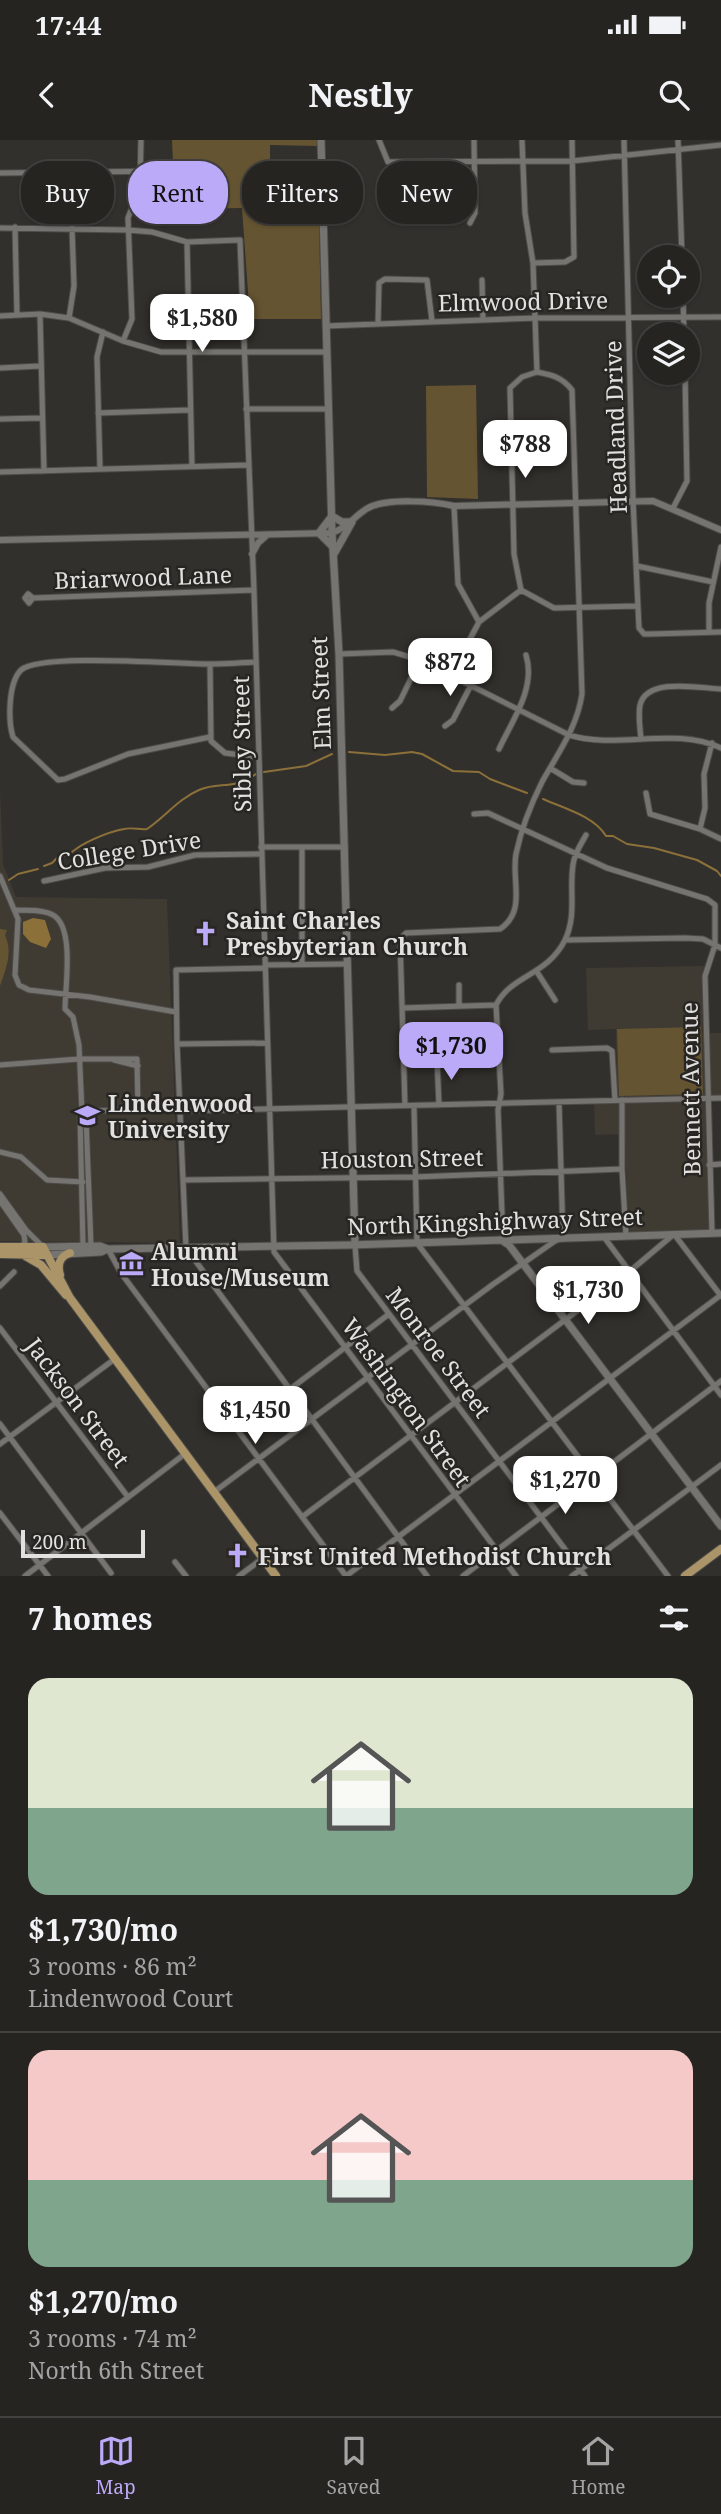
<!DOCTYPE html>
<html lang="en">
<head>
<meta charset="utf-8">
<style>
	:root { --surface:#262421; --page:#2e2c2a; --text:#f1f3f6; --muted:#a4a4a5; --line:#42413f; --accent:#baaaf7 }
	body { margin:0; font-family:"Noto Serif",serif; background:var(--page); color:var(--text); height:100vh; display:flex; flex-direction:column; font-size:26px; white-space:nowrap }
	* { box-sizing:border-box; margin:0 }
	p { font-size:23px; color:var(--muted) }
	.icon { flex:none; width:38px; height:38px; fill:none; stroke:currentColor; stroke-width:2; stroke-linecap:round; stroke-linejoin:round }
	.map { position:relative; height:1436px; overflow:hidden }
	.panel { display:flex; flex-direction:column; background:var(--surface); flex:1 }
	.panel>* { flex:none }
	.banner { position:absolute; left:21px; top:21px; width:679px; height:63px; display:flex; gap:14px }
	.fabs { position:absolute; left:637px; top:105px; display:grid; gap:14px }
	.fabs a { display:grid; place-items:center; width:63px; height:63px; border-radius:50%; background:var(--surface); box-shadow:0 2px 5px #0004,0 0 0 2px var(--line); font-size:35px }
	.scale { position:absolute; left:21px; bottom:18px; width:124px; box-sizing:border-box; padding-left:7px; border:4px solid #e2e1df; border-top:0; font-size:19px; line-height:24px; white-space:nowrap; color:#e2e1df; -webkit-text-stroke:5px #282622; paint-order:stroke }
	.price { position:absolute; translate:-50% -60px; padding:0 16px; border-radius:14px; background:#fff; color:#222; font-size:23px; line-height:46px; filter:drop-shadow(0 2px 4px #0008) }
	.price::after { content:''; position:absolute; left:50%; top:42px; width:21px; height:16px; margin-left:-10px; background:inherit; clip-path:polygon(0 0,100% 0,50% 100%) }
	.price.current { background:var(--accent); color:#111 }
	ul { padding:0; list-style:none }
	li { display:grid; align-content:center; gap:14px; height:371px; padding:0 28px }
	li+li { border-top:2px solid var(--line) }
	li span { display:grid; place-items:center; height:217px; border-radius:21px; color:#555 }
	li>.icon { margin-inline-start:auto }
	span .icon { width:126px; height:126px; fill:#fffc; stroke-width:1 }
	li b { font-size:30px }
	h2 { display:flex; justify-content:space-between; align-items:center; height:84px; padding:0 28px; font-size:30px }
	.chip { padding:0 24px; border-radius:28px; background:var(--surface); box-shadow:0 2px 5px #0004,0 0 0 2px var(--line); font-size:24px; line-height:63px }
	.chip.current { background:var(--accent); color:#111 }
	.status { display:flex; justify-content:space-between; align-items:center; height:49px; padding:0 35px; background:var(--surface); direction:ltr }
	.status svg { height:19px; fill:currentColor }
	header { display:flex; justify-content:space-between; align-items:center; height:91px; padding:0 28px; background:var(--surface); font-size:32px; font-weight:800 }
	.dock { display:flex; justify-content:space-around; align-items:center; height:98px; border-top:2px solid var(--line); background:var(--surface); font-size:19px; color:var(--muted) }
	.dock a { display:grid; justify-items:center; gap:4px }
	.dock .current { color:var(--accent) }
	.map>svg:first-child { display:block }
</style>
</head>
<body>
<div class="status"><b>17:44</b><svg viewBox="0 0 49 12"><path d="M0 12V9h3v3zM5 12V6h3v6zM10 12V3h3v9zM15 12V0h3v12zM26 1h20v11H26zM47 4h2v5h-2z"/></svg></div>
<header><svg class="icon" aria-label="back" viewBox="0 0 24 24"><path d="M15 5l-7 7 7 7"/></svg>Nestly<svg class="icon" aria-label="search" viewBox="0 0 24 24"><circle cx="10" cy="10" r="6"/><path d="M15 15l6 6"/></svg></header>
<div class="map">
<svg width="721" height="1436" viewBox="0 0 721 1436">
	<rect width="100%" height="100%" fill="#32302c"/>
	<!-- built -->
	<path fill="#3f3a32" d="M0 649 3 724 16 757 167 759 180 1103 0 1101Z
		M704 826 702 838 703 893H721V956L705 957 709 1088 708 1090 628 1093 625 994 595 995 594 964 616 963 617 957 616 889 588 890 586 828Z"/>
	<!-- green -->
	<path fill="#655431" d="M172 0H317V6L270 5V31L318 33 321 179H250L242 68 175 69Z
		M476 245 478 359 427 357 426 246Z
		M0 789 7 790 5 795C13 813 6 828 0 846Z
		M701 887 703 954 619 956 617 889Z"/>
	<!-- water -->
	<path fill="#8c703a" d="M33 778 45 780 51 799 46 808 30 802 23 794V782Z"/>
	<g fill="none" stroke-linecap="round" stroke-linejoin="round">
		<!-- stream -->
		<path stroke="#8c703a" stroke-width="2" d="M349 612 385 615 412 612 422 614 453 631 479 632 490 639 527 653
			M264 632 306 626 332 614
			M543 659C563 668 594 676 606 696H613L627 704 654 708 697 720 717 731 721 736
			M44 726 52 723 59 716 69 715C80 703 108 692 124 689 132 687 139 690 147 689 165 677 178 659 199 650 221 641 230 651 256 634
			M9 740 18 734 38 729"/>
		<defs>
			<path id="minor" d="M379 0 388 22 572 21 721 5
				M624 0 633 360 639 488 644 494H651L721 492
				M678 0 682 117
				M0 33 171 31
				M470 83 475 73 474 0
				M15 87 17 175
				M0 88 128 90 152 92 187 102 240 100 254 450 274 1112 516 1436
				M187 102 192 327
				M533 123 565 122 574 117 572 0
				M482 140 483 179
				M683 156 684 194
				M40 174 44 331
				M0 176 40 174 69 178 123 201 161 212H327
				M69 178 74 146 72 88
				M378 183 379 143 385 139 427 140 432 181
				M326 186 536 178 721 177
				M123 201 132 179 128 78 140 47 141 0
				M0 228 40 226
				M246 269H329
				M98 273 190 270
				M0 279 42 278
				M100 329 97 217 103 192
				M0 332 249 325
				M454 366 458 444 479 482
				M673 368 687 341 685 233
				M637 426 713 442
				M521 450 514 414 510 248 522 237 537 232
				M521 450 554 468 637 466
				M33 458 29 463 25 458 28 454 33 458 254 450
				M709 492V463L721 407
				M339 514 393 512 420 520 569 595C618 610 673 586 721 608
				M210 524 211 601 225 613 259 617
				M451 535 479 482 521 450
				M392 568 400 561 420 520
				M445 586 453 580 471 545
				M210 597 128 614 65 639 58 640 13 597C8 581 8 543 21 530 41 513 175 524 208 524 224 524 240 523 256 522
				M641 599C640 588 638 576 640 565 647 537 699 548 721 549
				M499 609C513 579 536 548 526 515
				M550 628 573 642 584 643
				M646 653 650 674 700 689 721 699
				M474 674 488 673 607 728 707 759 715 765V805L705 836 712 1093
				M700 689 705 668 704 634 712 603
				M261 707H345
				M302 707V825
				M0 736 18 779 15 835 19 845 29 850 90 857 176 872
				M44 741 105 728 148 727 195 715 261 714
				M16 770C27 771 43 769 53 775 75 787 65 848 65 869L73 877 79 905 82 973
				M565 800 685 798 703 799 721 808
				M265 825 346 824
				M265 828 176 830 177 904 186 1108 427 1436
				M537 832 555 860
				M459 866V845
				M402 868 496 865
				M177 904 266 903
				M552 910 607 908 612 911 615 960
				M437 919 439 965
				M114 920 138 926
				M0 925 79 919H137L138 970 82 971
				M622 960V1029L626 1096
				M405 966 400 799 406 793 500 789C527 771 511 740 516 714 521 690 531 664 542 642 558 613 577 588 582 554L572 250C562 237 552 235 537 232L533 123 525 73 522 0
				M414 966 417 1103 668 1436
				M180 971 721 958
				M0 1012 21 1017 47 1040 83 1042
				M709 1025 721 1024
				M183 1040 415 1037 622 1029
				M0 1054 26 1090 41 1105
				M0 1061 24 1095 25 1102 21 1107
				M604 1097 721 1255
				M503 1100 498 970 501 954 496 865C511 835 547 836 565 800 577 775 569 750 573 725 574 714 581 704 586 695
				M355 1105 357 1131 585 1436
				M83 1106 80 976 82 973 86 978 91 1106
				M108 1109 121 1133 346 1436
				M0 1146 14 1132
				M0 1188 128 1357
				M289 1250 389 1174
				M0 1284 111 1433
				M0 1304 116 1218
				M214 1352 492 1145 555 1101 563 1098 559 962
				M0 1373 48 1436
				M302 1377 629 1132 674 1094 721 1156
				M175 1422 186 1436
				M25 1436 186 1313
				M239 1436 263 1418
				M346 1436 721 1155
				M463 1436 721 1241
				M572 1436 721 1325"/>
			<path id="tertiary" d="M0 400 332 393C349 387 354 376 368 368 387 358 433 361 454 366L653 361 721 390
				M252 414 258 403 266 396"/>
			<path id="secondary" d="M321 0 332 393 339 514 355 1105
				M333 407 319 393 332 376 342 382H352
				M334 414 352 382
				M503 1101 509 1105 721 1386
				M43 1107 100 1106 108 1109 350 1105 721 1093
				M47 1115 101 1112 107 1109"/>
			<path id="primary" d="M0 1107H43
				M43 1107 70 1158 276 1436
				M0 1114 47 1115
				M22 1114 41 1125 66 1155
				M60 1135C57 1125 60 1116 70 1113
				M685 1436 721 1409"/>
		</defs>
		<!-- minor casing -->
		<use href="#minor" stroke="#4d4c49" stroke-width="7"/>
		<!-- tertiary casing -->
		<use href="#tertiary" stroke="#4d4c49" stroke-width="8"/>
		<!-- secondary casing -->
		<use href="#secondary" stroke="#4d4c49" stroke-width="9"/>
		<!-- primary casing -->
		<use href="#primary" stroke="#4d4c49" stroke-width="10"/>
		<!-- minor -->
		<use href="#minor" stroke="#767470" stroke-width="5"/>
		<!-- tertiary -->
		<use href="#tertiary" stroke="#767470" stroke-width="6"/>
		<!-- secondary -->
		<use href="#secondary" stroke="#767470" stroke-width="7"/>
		<!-- primary -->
		<use href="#primary" stroke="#aa9468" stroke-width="8"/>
	</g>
	<!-- icons -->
	<defs>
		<symbol id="church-bare" viewBox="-9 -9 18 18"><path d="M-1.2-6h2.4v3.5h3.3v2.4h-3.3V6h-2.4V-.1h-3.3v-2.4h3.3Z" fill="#baaaf7" stroke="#282622" stroke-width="2.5" paint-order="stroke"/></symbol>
		<symbol id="university-bare" viewBox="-9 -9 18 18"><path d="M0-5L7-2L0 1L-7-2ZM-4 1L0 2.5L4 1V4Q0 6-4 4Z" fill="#baaaf7" stroke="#282622" stroke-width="2.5" paint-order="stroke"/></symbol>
		<symbol id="museum-bare" viewBox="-9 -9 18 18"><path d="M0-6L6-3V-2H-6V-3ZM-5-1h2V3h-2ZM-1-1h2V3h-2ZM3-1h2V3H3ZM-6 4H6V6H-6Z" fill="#baaaf7" stroke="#282622" stroke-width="2.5" paint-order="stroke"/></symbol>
	</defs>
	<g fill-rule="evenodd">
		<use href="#church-bare" x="188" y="776" width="35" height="35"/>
		<use href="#university-bare" x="70" y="958" width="35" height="35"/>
		<use href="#museum-bare" x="114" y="1106" width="35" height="35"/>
		<use href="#church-bare" x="220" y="1398" width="35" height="35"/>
	</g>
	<g text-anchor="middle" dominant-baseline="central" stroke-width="5" stroke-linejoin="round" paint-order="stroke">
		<!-- street labels -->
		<g font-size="23" fill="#e2e1df" stroke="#282622">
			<text transform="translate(523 161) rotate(-1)">Elmwood Drive</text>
			<text transform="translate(615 287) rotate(-92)">Headland Drive</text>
			<text transform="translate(143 437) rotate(-2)">Briarwood Lane</text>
			<text transform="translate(320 553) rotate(-92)">Elm Street</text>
			<text transform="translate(241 604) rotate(-91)">Sibley Street</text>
			<text transform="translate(129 710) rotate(-9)">College Drive</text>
			<text transform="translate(690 949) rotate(-91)">Bennett Avenue</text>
			<text transform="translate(402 1018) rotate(-1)">Houston Street</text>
			<text transform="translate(495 1081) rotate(-2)">North Kingshighway Street</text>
			<text transform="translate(439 1212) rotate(53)">Monroe Street</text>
			<text transform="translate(78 1262) rotate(53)">Jackson Street</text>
			<text transform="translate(407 1262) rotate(54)">Washington Street</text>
		</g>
		<!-- poi labels -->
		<g font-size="23" font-weight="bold" fill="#e2e1df" stroke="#282622" text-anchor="start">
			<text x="226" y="780">Saint Charles<tspan x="226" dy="26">Presbyterian Church</tspan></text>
			<text x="108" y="963">Lindenwood<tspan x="108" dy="26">University</tspan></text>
			<text x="151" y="1111">Alumni<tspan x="151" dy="26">House/Museum</tspan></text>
			<text x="258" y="1416">First United Methodist Church</text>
		</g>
	</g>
</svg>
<div class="fabs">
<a><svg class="icon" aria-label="locate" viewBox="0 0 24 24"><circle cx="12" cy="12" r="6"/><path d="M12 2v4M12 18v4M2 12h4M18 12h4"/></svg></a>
<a><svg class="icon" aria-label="layers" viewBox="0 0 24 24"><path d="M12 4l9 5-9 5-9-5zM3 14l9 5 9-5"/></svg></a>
</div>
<div class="scale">200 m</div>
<b class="price" style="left:202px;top:214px">$1,580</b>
<b class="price" style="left:525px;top:340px">$788</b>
<b class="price" style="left:450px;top:558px">$872</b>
<b class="price current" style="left:451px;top:942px">$1,730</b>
<b class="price" style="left:588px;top:1186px">$1,730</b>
<b class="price" style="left:255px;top:1306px">$1,450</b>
<b class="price" style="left:565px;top:1376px">$1,270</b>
<div class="banner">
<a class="chip">Buy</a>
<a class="chip current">Rent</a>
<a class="chip">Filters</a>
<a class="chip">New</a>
</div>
</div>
<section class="panel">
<h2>7 homes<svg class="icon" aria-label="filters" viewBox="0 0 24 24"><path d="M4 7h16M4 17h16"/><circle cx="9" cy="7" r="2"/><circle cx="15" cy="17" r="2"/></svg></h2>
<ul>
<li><span style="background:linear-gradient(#dfe7d0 60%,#7fa58c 0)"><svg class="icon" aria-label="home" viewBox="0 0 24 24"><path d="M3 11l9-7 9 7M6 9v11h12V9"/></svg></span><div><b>$1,730/mo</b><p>3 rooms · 86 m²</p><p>Lindenwood Court</p></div></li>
<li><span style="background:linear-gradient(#f6c9c9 60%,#7fa58c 0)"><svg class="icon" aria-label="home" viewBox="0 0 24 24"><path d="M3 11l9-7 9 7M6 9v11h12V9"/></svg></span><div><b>$1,270/mo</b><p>3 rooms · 74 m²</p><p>North 6th Street</p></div></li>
</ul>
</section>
<nav class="dock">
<a class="current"><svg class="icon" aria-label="map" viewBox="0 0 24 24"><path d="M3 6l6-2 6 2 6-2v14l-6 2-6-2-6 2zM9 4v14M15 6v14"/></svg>Map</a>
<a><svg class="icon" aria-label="saved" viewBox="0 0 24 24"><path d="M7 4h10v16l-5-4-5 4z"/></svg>Saved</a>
<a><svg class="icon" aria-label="home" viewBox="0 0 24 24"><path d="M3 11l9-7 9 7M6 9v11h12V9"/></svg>Home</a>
</nav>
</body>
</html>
